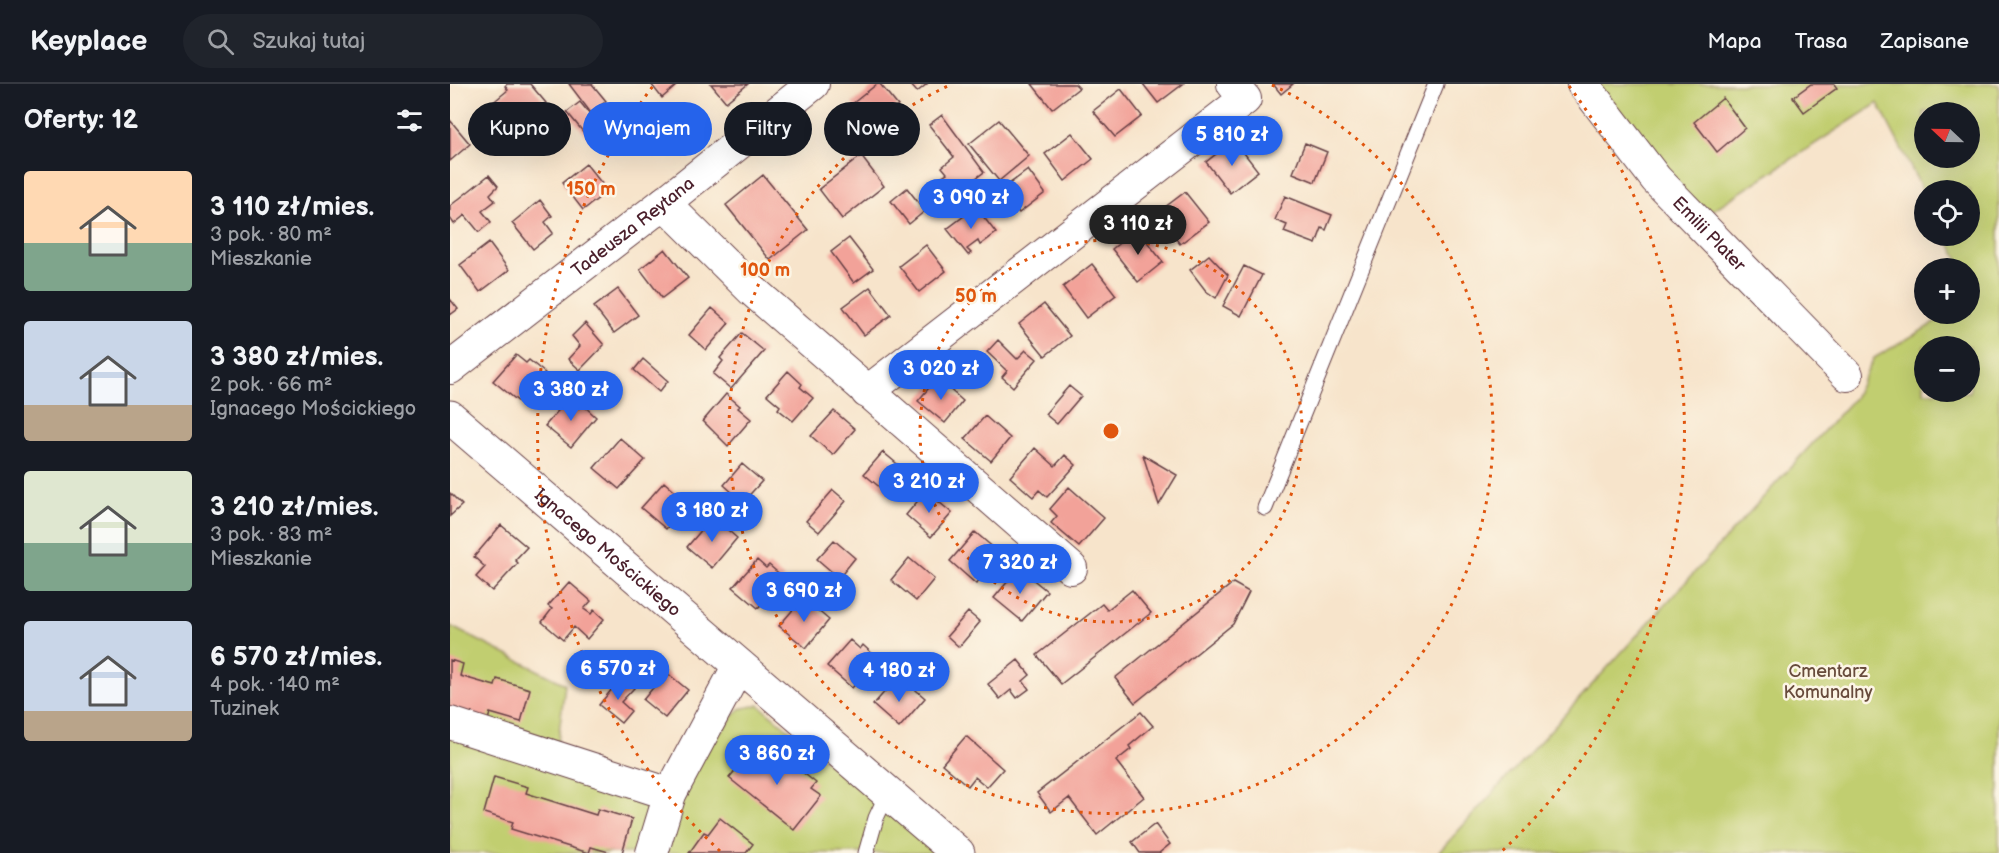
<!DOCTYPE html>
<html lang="pl">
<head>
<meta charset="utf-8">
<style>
	:root { --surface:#171b24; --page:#20242c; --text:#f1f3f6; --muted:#9ea1a6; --line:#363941; --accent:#2563eb }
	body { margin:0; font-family:"Balsamiq Sans",sans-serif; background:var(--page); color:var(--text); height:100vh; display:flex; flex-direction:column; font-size:22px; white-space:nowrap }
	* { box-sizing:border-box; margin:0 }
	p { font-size:20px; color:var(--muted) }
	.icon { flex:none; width:33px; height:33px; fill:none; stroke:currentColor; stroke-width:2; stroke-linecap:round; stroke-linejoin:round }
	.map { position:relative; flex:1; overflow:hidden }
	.details { display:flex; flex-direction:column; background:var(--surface); width:450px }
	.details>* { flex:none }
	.hud { position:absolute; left:18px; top:18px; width:570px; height:54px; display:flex; gap:12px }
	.needle { width:39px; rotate:292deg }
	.tools { position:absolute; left:1464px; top:18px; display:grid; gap:12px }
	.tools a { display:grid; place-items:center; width:66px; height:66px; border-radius:50%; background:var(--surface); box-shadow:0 6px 24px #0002; font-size:30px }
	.price { position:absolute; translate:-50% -51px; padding:0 14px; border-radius:21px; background:var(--accent); color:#fff; font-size:20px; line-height:39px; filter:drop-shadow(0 2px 3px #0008) }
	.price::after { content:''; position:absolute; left:50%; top:36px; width:18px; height:14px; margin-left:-9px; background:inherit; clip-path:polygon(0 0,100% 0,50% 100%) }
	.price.current { background:#222; color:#fff }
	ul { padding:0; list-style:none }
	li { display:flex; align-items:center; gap:18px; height:150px; padding:0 24px }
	li span { display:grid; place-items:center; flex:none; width:168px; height:120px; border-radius:6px; color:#555 }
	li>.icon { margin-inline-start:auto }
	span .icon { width:72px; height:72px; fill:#fffc; stroke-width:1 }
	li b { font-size:26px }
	h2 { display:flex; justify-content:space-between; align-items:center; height:72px; padding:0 24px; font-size:26px }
	.pill { padding:0 21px; border-radius:27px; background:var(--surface); box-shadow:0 6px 24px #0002; font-size:21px; line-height:54px }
	.pill.current { background:var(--accent); color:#fff }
	header { display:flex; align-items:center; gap:36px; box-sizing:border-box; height:84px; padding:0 30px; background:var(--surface); border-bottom:2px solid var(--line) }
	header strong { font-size:28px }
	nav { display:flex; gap:33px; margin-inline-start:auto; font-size:21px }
	.search { width:420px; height:54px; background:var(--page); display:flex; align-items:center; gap:15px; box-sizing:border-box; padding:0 21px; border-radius:33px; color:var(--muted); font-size:22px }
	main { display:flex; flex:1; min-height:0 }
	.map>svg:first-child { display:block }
</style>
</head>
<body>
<header>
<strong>Keyplace</strong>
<div class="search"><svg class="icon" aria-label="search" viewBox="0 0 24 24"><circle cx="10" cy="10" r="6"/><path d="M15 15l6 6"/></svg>Szukaj tutaj</div>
<nav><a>Mapa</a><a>Trasa</a><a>Zapisane</a></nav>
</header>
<main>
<section class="details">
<h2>Oferty: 12<svg class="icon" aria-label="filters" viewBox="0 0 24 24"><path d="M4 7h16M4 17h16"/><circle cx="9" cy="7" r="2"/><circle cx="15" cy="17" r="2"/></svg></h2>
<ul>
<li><span style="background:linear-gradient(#ffd9b3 60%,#7fa58c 0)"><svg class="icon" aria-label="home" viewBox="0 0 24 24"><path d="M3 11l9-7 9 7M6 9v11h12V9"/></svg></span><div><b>3 110 zł/mies.</b><p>3 pok. · 80 m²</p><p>Mieszkanie</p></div></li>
<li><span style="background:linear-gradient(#c9d6e8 70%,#b9a48a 0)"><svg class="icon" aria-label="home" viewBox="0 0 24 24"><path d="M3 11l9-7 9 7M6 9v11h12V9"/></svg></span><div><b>3 380 zł/mies.</b><p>2 pok. · 66 m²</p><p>Ignacego Mościckiego</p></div></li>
<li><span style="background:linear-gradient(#dfe7d0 60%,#7fa58c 0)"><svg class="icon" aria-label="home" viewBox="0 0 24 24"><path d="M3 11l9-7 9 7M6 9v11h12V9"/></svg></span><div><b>3 210 zł/mies.</b><p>3 pok. · 83 m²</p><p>Mieszkanie</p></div></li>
<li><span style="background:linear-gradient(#c9d6e8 75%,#b9a48a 0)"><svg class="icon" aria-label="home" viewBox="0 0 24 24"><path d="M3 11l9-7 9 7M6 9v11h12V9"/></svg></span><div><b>6 570 zł/mies.</b><p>4 pok. · 140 m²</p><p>Tuzinek</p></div></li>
</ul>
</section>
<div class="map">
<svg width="1549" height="769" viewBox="0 0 1549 769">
	<rect width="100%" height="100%" fill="#fcf5e5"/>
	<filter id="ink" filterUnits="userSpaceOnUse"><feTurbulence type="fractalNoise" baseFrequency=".0167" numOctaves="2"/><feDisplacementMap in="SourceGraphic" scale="12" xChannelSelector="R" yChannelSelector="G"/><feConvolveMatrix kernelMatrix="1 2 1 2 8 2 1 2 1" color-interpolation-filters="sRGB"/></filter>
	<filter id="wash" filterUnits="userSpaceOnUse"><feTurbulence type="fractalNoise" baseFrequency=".008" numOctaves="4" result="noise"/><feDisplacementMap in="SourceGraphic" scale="24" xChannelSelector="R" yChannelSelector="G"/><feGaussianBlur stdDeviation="1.35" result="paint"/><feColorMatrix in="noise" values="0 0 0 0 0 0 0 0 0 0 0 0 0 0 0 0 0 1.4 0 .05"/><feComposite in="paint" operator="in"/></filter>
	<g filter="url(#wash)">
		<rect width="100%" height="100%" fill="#f7e4cb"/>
		<!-- green -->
		<path fill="#c1ce6f" stroke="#86764d" stroke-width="1.5" fill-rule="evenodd" d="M1133 0H1549V769H988L1404 314 1424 274 1500 230H1520V218L1527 213 1520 197V184H1513L1496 152H1520V106H1474V109L1428 19 1266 124 1247 141ZM1474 28H1520V74H1474ZM1474 262H1520V308H1474Z
			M0 542 115 600 106 673 220 710 289 625 309 621 486 769H0Z"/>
		<g id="blocks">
			<!-- building -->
			<path fill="#f2a299" d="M57 0H80L96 19 56 52 35 25 58 6 55 2Z
				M119 0H142L156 17 141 29Z
				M201 0H224L226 2 212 14Z
				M261 0H298L276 18Z
				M427 0H430L448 22 421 44 402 20Z
				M460 0H477L467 8Z
				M582 0H625L629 4 602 25Z
				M693 0H733L708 19Z
				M823 0H843L831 10Z
				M1361 0H1384L1387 4 1354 28 1343 13Z
				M671 5 692 32 665 53 643 27Z
				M1273 14 1295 44 1267 68 1244 38Z
				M130 18 156 50 143 60 117 28Z
				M209 21 231 47 205 68 183 42Z
				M492 31 534 88 510 106 502 96 497 100 491 93 497 89 492 83 504 73 479 41Z
				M0 36 20 60 0 77Z
				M549 36 579 72 549 97 519 60Z
				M622 49 643 75 615 97 595 70Z
				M784 56 808 87 780 109 756 78Z
				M855 59 877 68 865 98 843 89Z
				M411 72 434 102 392 135 369 105Z
				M136 80 158 107 133 126 112 99Z
				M578 86 595 109 569 129 551 106Z
				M39 91 48 102 40 110 45 117 32 127 41 138 29 148 15 131 4 140 0 134V122Z
				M313 91 358 146 320 176 276 121Z
				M457 104 475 127 459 140 441 117Z
				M735 108 759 138 730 160 706 130Z
				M835 112 882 131 876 146 872 144 866 160 834 148 837 141 825 136Z
				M90 116 102 132 95 138 103 149 83 165 62 139Z
				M526 123 546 149 530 161 528 157 517 165 521 169 518 171 497 145Z
				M687 145 713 178 688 198 662 165Z
				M399 154 423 185 404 199 381 168Z
				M39 159 59 186 30 208 10 181Z
				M476 161 496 187 469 208 449 182Z
				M215 165 238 194 212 214 190 185Z
				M759 171 778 191 766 214 756 207 740 186Z
				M642 180 666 211 636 234 613 203Z
				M794 182 812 191 791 232 773 222Z
				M420 203 441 231 414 251 393 223Z
				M168 205 188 231 164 249 144 223Z
				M0 215 8 225 0 231Z
				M594 220 620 252 595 272 569 240Z
				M262 224 279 239 256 266 239 251Z
				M135 239 154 261 130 286 118 275 130 262 122 252Z
				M292 249 314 267 281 305 263 290 273 277 270 274Z
				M548 256 567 275 576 266 587 275 563 303 552 293 557 287 537 268Z
				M66 271 76 279 79 276 95 289 69 318 43 297Z
				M193 275 218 297 209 308 184 286Z
				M338 287 352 300 350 303 363 314 343 337 328 325 330 322 317 311Z
				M487 294 513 317 495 339 468 317Z
				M619 302 631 312 607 340 595 330Z
				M276 310 290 322 288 324 301 335 278 362 253 337Z
				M118 315 129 324 132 320 146 333 121 363 95 342Z
				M384 327 405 345 383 371 361 352Z
				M535 332 560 354 541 377 515 355Z
				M170 354 195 376 169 405 144 384Z
				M585 364 605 382 615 371 626 381 597 413 589 406 583 413 560 393Z
				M433 368 458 389 439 411 414 390Z
				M693 371 727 391 709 421Z
				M292 380 312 397 293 418 274 401Z
				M214 398 238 419 216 445 191 424Z
				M619 403 654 434 629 463 601 439 607 432 600 425Z
				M383 406 396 417 369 448 356 437Z
				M476 407 502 429 481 453 456 431Z
				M0 409 12 421 0 432Z
				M260 436 269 444 272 441 287 454 262 484 237 463Z
				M51 441 77 463 65 476 68 479 42 507 26 493 35 483 24 473Z
				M525 448 552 471 526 500 500 477Z
				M384 456 405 474 389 494 367 475Z
				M459 474 484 495 466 517 441 496Z
				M307 476 316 484 319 481 334 494 308 524 283 503Z
				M569 484 597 507 572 537 544 514Z
				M119 498 141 517 134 525 141 530 144 526 154 535 137 555 124 543 113 556 92 538 102 525 98 522Z
				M783 499 799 508 783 540 685 619 665 594Z
				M682 506 701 529 611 600 587 571 652 520 657 526Z
				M353 514 379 536 356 564 329 542Z
				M518 528 530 538 509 563 497 552Z
				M400 556 410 565 413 561 428 575 402 604 377 582Z
				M0 576 13 580 10 592 45 602 47 595 80 605 71 638 40 629 38 636 0 626Z
				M568 576 580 591 573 597 579 605 567 614 561 606 550 615 538 600Z
				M216 588 238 606 215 634 193 616Z
				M172 593 184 604 171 618 181 627 171 639 149 621Z
				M446 595 456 604 459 600 475 614 449 644 423 621Z
				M691 628 703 642 679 662 681 665 666 677 694 713 647 751 619 714 601 728 587 709Z
				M516 652 553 685 537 703 525 693 518 702 492 680Z
				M304 663 315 671 321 663 366 699 361 705 371 712 344 746 279 694Z
				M44 693 78 703 76 709 146 731 148 725 182 735 172 769H162L141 763 139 769 61 745 63 738 34 729Z
				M270 734 303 760 296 769H239L254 748 258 750Z
				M705 740 720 760 709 769H690L682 758Z"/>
		</g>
	</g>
	<g filter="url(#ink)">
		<use href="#blocks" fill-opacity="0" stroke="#643d43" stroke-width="1.5"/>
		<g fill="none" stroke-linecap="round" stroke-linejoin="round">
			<defs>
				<path id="lane" d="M815 424 986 0
					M416 769 426 734 438 708"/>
				<g id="street">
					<path id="s1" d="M1133 0 1206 95 1397 291"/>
					<path d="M214 119 303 207 621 484"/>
					<path id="s2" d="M0 284 214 119 363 0"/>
					<path d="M417 308 795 15 783 0"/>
					<path d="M0 639 220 710"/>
					<path d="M202 769 220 710 289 581"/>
				</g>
				<g id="secondary">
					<path id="s3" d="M0 333 508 769"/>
				</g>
			</defs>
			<!-- lane casing -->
			<use href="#lane" stroke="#643d43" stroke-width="17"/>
			<!-- street casing -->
			<use href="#street" stroke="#643d43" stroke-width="34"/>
			<!-- secondary casing -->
			<use href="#secondary" stroke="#643d43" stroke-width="35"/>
			<!-- lane -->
			<use href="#lane" stroke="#fff" stroke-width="15"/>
			<!-- street -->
			<use href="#street" stroke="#fff" stroke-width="32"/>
			<!-- secondary -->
			<use href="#secondary" stroke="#fff" stroke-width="33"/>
		</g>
	</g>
	<!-- distance rings -->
	<g fill="none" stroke="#e0560e" stroke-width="3" stroke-dasharray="3 6">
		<circle cx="661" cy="347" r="191"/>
		<path d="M822 1A382 382 0 1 1 500 1"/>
		<path d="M270 767A574 574 0 0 1 203 2M1119 2A574 574 0 0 1 1052 767"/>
	</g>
	<g text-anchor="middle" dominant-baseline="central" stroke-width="5" stroke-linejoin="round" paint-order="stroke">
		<!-- street labels -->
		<g font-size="18" fill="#4a1f2b" stroke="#fcf5e5">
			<text stroke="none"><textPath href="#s2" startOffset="231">Tadeusza Reytana</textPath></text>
			<text stroke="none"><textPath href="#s1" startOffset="196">Emilii Plater</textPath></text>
			<text stroke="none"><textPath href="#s3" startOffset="208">Ignacego Mościckiego</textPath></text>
		</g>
		<!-- park labels -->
		<g font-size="18" fill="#684b3c" stroke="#fcf5e5">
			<text x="1378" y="587">Cmentarz<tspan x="1378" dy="21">Komunalny</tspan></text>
		</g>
	</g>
	<circle cx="661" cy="347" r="9" fill="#e0560e" stroke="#fcf5e5" stroke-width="3"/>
	<g font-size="18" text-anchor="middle" font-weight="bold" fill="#e0560e" stroke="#fcf5e5" stroke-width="5" stroke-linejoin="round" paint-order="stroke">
		<text x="141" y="111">150 m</text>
		<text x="315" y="192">100 m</text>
		<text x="526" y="218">50 m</text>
	</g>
</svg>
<div class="tools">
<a><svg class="needle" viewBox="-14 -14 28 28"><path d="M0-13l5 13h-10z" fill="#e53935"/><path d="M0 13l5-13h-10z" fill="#9ea1a6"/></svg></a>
<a><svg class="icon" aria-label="locate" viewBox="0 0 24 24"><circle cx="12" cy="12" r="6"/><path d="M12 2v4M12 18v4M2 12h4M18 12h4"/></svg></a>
<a>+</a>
<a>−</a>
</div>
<b class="price" style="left:782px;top:83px">5 810 zł</b>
<b class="price" style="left:521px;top:146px">3 090 zł</b>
<b class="price current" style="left:688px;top:172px">3 110 zł</b>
<b class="price" style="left:491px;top:317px">3 020 zł</b>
<b class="price" style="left:121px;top:338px">3 380 zł</b>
<b class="price" style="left:479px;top:430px">3 210 zł</b>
<b class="price" style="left:262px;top:459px">3 180 zł</b>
<b class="price" style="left:570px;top:511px">7 320 zł</b>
<b class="price" style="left:354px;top:539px">3 690 zł</b>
<b class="price" style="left:168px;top:617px">6 570 zł</b>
<b class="price" style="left:449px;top:619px">4 180 zł</b>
<b class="price" style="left:327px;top:702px">3 860 zł</b>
<div class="hud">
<a class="pill">Kupno</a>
<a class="pill current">Wynajem</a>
<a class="pill">Filtry</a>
<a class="pill">Nowe</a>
</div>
</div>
</main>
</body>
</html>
